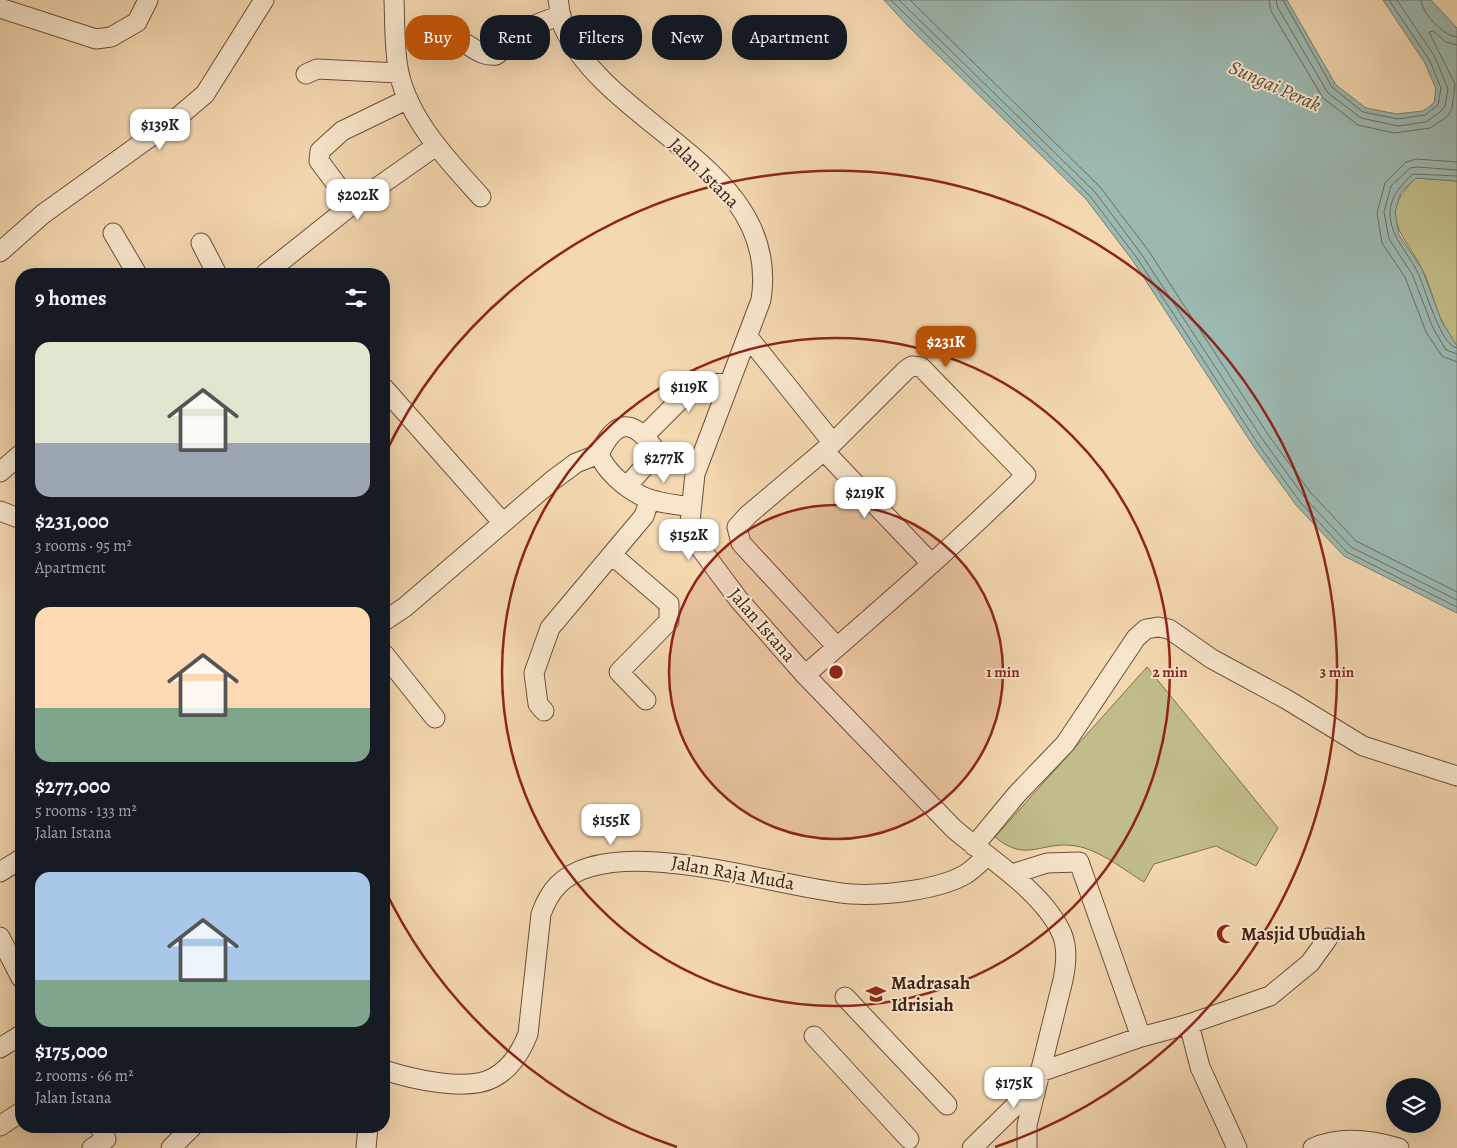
<!DOCTYPE html>
<html lang="en">
<head>
<meta charset="utf-8">
<style>
	:root { --surface:#171b24; --page:#20242c; --text:#f1f3f6; --muted:#9ea1a6; --accent:#b45309 }
	body { margin:0; font-family:Alegreya,serif; background:var(--page); color:var(--text); height:100vh; display:flex; flex-direction:column; font-size:19px; white-space:nowrap }
	* { box-sizing:border-box; margin:0 }
	p { font-size:16px; color:var(--muted) }
	.icon { flex:none; width:28px; height:28px; fill:none; stroke:currentColor; stroke-width:2; stroke-linecap:round; stroke-linejoin:round }
	.map { position:relative; flex:1; overflow:hidden }
	.drawer { position:absolute; left:15px; top:268px; width:375px; height:865px; display:flex; flex-direction:column; background:var(--surface); border-radius:20px; box-shadow:0 5px 20px #0002 }
	.drawer>* { flex:none }
	.hud { position:absolute; left:405px; top:15px; width:475px; height:45px; display:flex; gap:10px }
	.controls { position:absolute; left:1386px; top:1078px; display:grid; gap:10px }
	.controls a { display:grid; place-items:center; width:55px; height:55px; border-radius:50%; background:var(--surface); box-shadow:0 5px 20px #0002; font-size:25px }
	.price { position:absolute; translate:-50% -42px; padding:0 11px; border-radius:10px; background:#fff; color:#222; font-size:16px; line-height:32px; filter:drop-shadow(0 1px 2px #0008) }
	.price::after { content:''; position:absolute; left:50%; top:30px; width:15px; height:11px; margin-left:-8px; background:inherit; clip-path:polygon(0 0,100% 0,50% 100%) }
	.price.current { background:var(--accent); color:#fff }
	ul { padding:0; list-style:none }
	li { display:grid; align-content:center; gap:10px; height:265px; padding:0 20px }
	li span { display:grid; place-items:center; height:155px; border-radius:15px; color:#555 }
	li>.icon { margin-inline-start:auto }
	span .icon { width:90px; height:90px; fill:#fffc; stroke-width:1 }
	li b { font-size:21px }
	h2 { display:flex; justify-content:space-between; align-items:center; height:60px; padding:0 20px; font-size:21px }
	.tag { padding:0 18px; border-radius:20px; background:var(--surface); box-shadow:0 5px 20px #0002; font-size:18px; line-height:45px }
	.tag.current { background:var(--accent); color:#fff }
	.map>svg:first-child { display:block }
</style>
</head>
<body>
<div class="map">
<svg width="1457" height="1148" viewBox="0 0 1457 1148">
	<rect width="100%" height="100%" fill="#f4d8b0"/>
	<filter id="stains"><feTurbulence type="fractalNoise" baseFrequency=".004" numOctaves="4"/><feColorMatrix values="0 0 0 0 .2 0 0 0 0 .09 0 0 0 0 .02 0 0 0 .5 -.17"/></filter>
	<radialGradient id="worn" r=".72"><stop offset=".6" stop-color="#630" stop-opacity="0"/><stop offset="1" stop-color="#630" stop-opacity=".3"/></radialGradient>
	<!-- green -->
	<path fill="#c0bd88" stroke="#7f6f4e" d="M1416 178 1457 181V346C1452 339 1447 331 1443 323 1434 306 1431 286 1422 269 1403 232 1376 216 1416 178Z
		M1147 667 1278 828 1256 866 1216 846 1154 864 1144 882C1124 870 1100 850 1076 846 1042 840 1027 864 995 837Z"/>
	<!-- water -->
	<path fill="#9cb9b1" stroke="#767c72" d="M884 0H1287L1336 85 1366 108 1397 114 1423 111 1434 103 1436 89 1425 63 1383 0H1431L1457 28V181L1416 178 1401 192 1395 212 1399 235 1422 269 1442 322 1457 346V613L1344 556 1296 505 1254 447 1133 261 1086 199 908 26Z"/>
	<g fill="none" stroke-linecap="round" stroke-linejoin="round">
		<!-- shore -->
		<path stroke="#6d6d62" stroke-width="1" d="M891 0 1090 196 1137 258 1258 444 1300 502 1347 552 1457 607
			M899 0 1095 192 1142 255 1263 440 1305 498 1351 547 1457 600
			M910 0 1100 187 1148 250 1269 436 1311 493 1356 541 1457 592
			M1269 0 1271 11 1323 98 1358 125 1394 133 1430 128 1447 117 1452 109 1455 84 1429 32 1433 31 1446 42 1457 45
			M1276 0 1278 8 1328 93 1361 118 1398 126 1426 122 1440 112 1445 106 1448 89 1435 57 1397 0
			M1283 0 1332 87 1363 112 1398 119 1425 115 1438 105 1441 88 1430 61 1389 0
			M1421 0C1422 13 1443 36 1457 37
			M1457 162 1416 159 1406 162 1385 183 1377 213 1382 243 1405 277 1426 332 1442 356 1457 362
			M1457 170 1417 167 1410 168 1391 186 1384 212 1389 239 1412 274 1433 328 1446 350 1457 354
			M1457 176 1413 174C1402 184 1391 195 1390 212 1390 237 1407 251 1417 271 1425 286 1440 346 1457 348"/>
		<defs>
			<path id="minor" d="M394 0C395 24 394 50 399 73 410 122 449 161 481 197
				M558 0C560 8 560 18 563 26 609 128 782 168 761 300L695 474 690 522 693 533 698 545 739 600 805 675 954 829C988 858 1044 892 1062 934 1068 949 1066 965 1063 980L1027 1125V1148
				M0 8 96 39 111 37 137 22 148 0
				M454 39C471 43 478 57 496 55L537 24 561 15
				M306 74 317 69 399 73
				M352 205 319 161 320 151 342 131 408 99
				M113 233 137 274
				M201 243 217 274
				M0 252 43 214 178 117 205 94 264 0
				M265 274 348 208 436 146
				M748 337 833 443
				M384 388 503 523
				M645 435 695 385 730 382
				M824 451 931 563
				M0 472 21 454
				M627 486 652 458 653 447C631 417 615 421 599 454 605 470 624 487 640 495 654 503 675 504 690 507
				M0 511 21 519
				M612 555 669 604V621L619 672 646 700
				M384 621 405 607 553 480 576 463 599 454
				M384 654 435 718
				M805 675C880 610 955 545 1026 475L921 367 912 366 906 370 833 443 748 515 737 527 741 543 837 647
				M544 711 538 704 534 673 550 628 644 516 650 499
				M974 846 1017 794 1065 744 1136 638 1146 629 1158 627 1169 629 1212 659 1286 699 1363 746 1457 776
				M0 872 21 859
				M1012 874 1047 863 1079 862 1141 1037 1040 1072
				M0 937 21 978
				M845 997 947 1105
				M1189 1024 1200 1067 1237 1148
				M814 1036 909 1139
				M1141 1037 1189 1024 1270 996 1310 963 1328 938
				M0 1048 21 1035
				M384 1070C411 1079 467 1092 493 1078 510 1069 521 1052 528 1034L541 914C545 903 550 893 558 885 613 829 781 889 851 894 883 896 939 890 966 874 974 869 980 862 987 856
				M0 1126 21 1112
				M92 1148 106 1139 99 1126
				M171 1148 193 1126
				M366 1148 368 1126
				M972 1148 1019 1102 1035 1094
				M1313 1148C1339 1136 1372 1140 1399 1148"/>
		</defs>
		<!-- minor casing -->
		<use href="#minor" stroke="#6c4f3b" stroke-width="21"/>
		<!-- minor -->
		<use href="#minor" stroke="#f8e6cc" stroke-width="19"/>
	</g>
	<!-- distance rings -->
	<circle cx="836" cy="672" r="167" fill="#8f2418" fill-opacity=".12"/>
	<g fill="none" stroke="#8f2418" stroke-width="2.5">
		<circle cx="836" cy="672" r="167"/>
		<circle cx="836" cy="672" r="334"/>
		<path d="M677 1147A501 501 0 0 1 384 888M384 456A501 501 0 1 1 995 1147"/>
	</g>
	<!-- icons -->
	<defs>
		<symbol id="mosque-bare" viewBox="-9 -9 18 18"><path d="M3.5-4.9A6 6 0 1 0 3.5 4.9A5 5 0 1 1 3.5-4.9Z" fill="#8f2418" stroke="#f8e6cc" stroke-width="2.5" paint-order="stroke"/></symbol>
		<symbol id="school-bare" viewBox="-9 -9 18 18"><path d="M0-5L7-2L0 1L-7-2ZM-4 1L0 2.5L4 1V4Q0 6-4 4Z" fill="#8f2418" stroke="#f8e6cc" stroke-width="2.5" paint-order="stroke"/></symbol>
	</defs>
	<g fill-rule="evenodd">
		<use href="#mosque-bare" x="1212" y="920" width="28" height="28"/>
		<use href="#school-bare" x="862" y="980" width="28" height="28"/>
	</g>
	<g text-anchor="middle" dominant-baseline="central" stroke-width="4" stroke-linejoin="round" paint-order="stroke">
		<!-- street labels -->
		<g font-size="19" fill="#3e2114" stroke="#f8e6cc">
			<text transform="translate(704 173) rotate(45)">Jalan Istana</text>
			<text transform="translate(762 625) rotate(49)">Jalan Istana</text>
			<text transform="translate(733 873) rotate(10)">Jalan Raja Muda</text>
		</g>
		<!-- poi labels -->
		<g font-size="19" font-weight="bold" fill="#3e2114" stroke="#f8e6cc" text-anchor="start">
			<text x="1241" y="934">Masjid Ubudiah</text>
			<text x="891" y="983">Madrasah<tspan x="891" dy="22">Idrisiah</tspan></text>
		</g>
		<!-- water labels -->
		<g font-size="20" font-style="italic" fill="#5a4f43" stroke="#f8e6cc">
			<text transform="translate(1275 86) rotate(24)">Sungai Perak</text>
		</g>
	</g>
	<circle cx="836" cy="672" r="8" fill="#8f2418" stroke="#f8e6cc" stroke-width="2.5"/>
	<g font-size="15" text-anchor="middle" font-weight="bold" fill="#8f2418" stroke="#f8e6cc" stroke-width="4" stroke-linejoin="round" paint-order="stroke">
		<text x="1003" y="677">1 min</text>
		<text x="1170" y="677">2 min</text>
		<text x="1337" y="677">3 min</text>
	</g>
	<rect width="100%" height="100%" filter="url(#stains)"/>
	<rect width="100%" height="100%" fill="url(#worn)"/>
</svg>
<div class="controls">
<a><svg class="icon" aria-label="layers" viewBox="0 0 24 24"><path d="M12 4l9 5-9 5-9-5zM3 14l9 5 9-5"/></svg></a>
</div>
<b class="price" style="left:160px;top:151px">$139K</b>
<b class="price" style="left:358px;top:221px">$202K</b>
<b class="price current" style="left:946px;top:368px">$231K</b>
<b class="price" style="left:689px;top:413px">$119K</b>
<b class="price" style="left:664px;top:484px">$277K</b>
<b class="price" style="left:865px;top:519px">$219K</b>
<b class="price" style="left:689px;top:561px">$152K</b>
<b class="price" style="left:611px;top:846px">$155K</b>
<b class="price" style="left:1014px;top:1109px">$175K</b>
<div class="hud">
<a class="tag current">Buy</a>
<a class="tag">Rent</a>
<a class="tag">Filters</a>
<a class="tag">New</a>
<a class="tag">Apartment</a>
</div>
<section class="drawer">
<h2>9 homes<svg class="icon" aria-label="filters" viewBox="0 0 24 24"><path d="M4 7h16M4 17h16"/><circle cx="9" cy="7" r="2"/><circle cx="15" cy="17" r="2"/></svg></h2>
<ul>
<li><span style="background:linear-gradient(#dfe7d0 65%,#9aa5b1 0)"><svg class="icon" aria-label="home" viewBox="0 0 24 24"><path d="M3 11l9-7 9 7M6 9v11h12V9"/></svg></span><div><b>$231,000</b><p>3 rooms · 95 m²</p><p>Apartment</p></div></li>
<li><span style="background:linear-gradient(#ffd9b3 65%,#7fa58c 0)"><svg class="icon" aria-label="home" viewBox="0 0 24 24"><path d="M3 11l9-7 9 7M6 9v11h12V9"/></svg></span><div><b>$277,000</b><p>5 rooms · 133 m²</p><p>Jalan Istana</p></div></li>
<li><span style="background:linear-gradient(#a9c7e8 70%,#7fa58c 0)"><svg class="icon" aria-label="home" viewBox="0 0 24 24"><path d="M3 11l9-7 9 7M6 9v11h12V9"/></svg></span><div><b>$175,000</b><p>2 rooms · 66 m²</p><p>Jalan Istana</p></div></li>
</ul>
</section>
</div>
</body>
</html>
